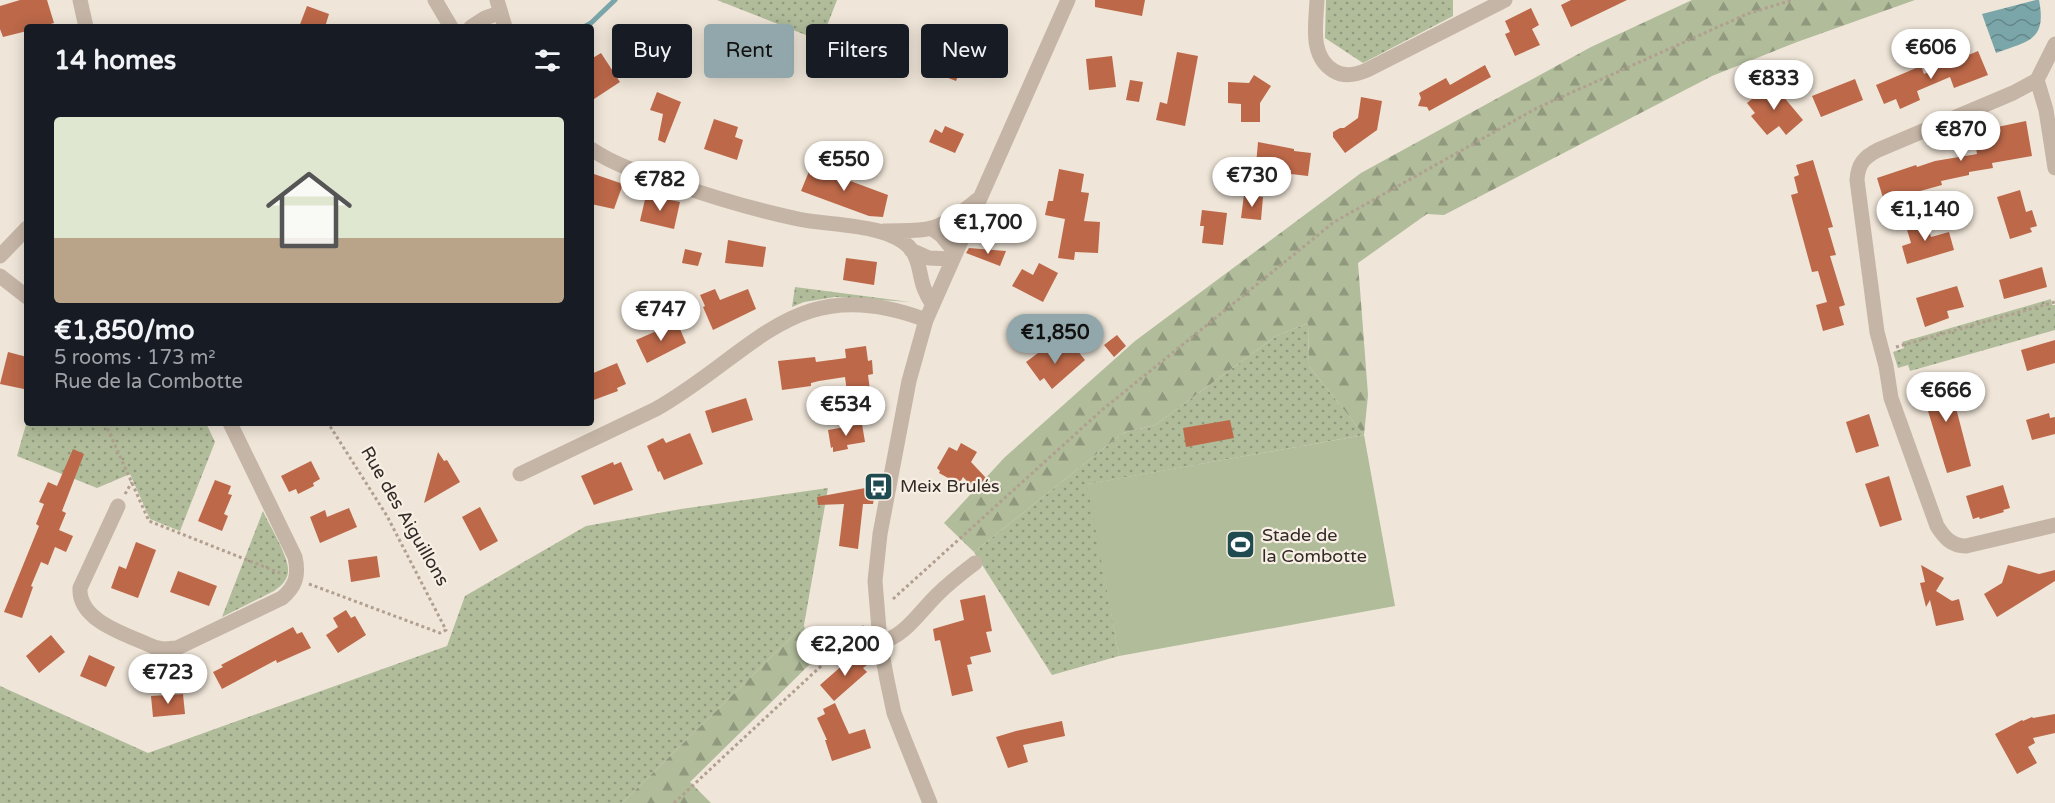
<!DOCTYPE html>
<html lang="en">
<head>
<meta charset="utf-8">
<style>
	:root { --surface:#171b24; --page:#20242c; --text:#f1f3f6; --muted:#9ea1a6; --accent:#92a7ab }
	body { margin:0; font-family:"Varela Round",sans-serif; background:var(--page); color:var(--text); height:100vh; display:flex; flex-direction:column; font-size:22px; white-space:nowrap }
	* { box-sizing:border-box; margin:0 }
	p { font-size:20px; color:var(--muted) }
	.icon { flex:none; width:33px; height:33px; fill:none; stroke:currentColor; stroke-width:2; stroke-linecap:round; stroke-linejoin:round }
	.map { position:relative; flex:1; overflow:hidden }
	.drawer { position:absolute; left:24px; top:24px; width:570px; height:402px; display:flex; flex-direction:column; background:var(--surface); border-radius:6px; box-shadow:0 3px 15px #0003 }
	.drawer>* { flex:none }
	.guide { position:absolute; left:612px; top:24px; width:570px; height:54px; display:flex; gap:12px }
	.price { position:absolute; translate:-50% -51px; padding:0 14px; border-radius:21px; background:#fff; color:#222; font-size:20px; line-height:39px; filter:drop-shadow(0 2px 3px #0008) }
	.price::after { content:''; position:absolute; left:50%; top:36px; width:18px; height:14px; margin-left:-9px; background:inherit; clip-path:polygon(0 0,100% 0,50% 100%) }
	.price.selected { background:var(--accent); color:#111 }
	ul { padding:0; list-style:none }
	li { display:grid; align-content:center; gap:12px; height:318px; padding:0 30px }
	li span { display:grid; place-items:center; height:186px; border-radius:6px; color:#555 }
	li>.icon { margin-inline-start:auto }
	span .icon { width:108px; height:108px; fill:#fffc; stroke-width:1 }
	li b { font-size:26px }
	h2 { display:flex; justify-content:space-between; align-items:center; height:72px; padding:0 30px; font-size:26px }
	.tag { padding:0 21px; border-radius:6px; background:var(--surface); box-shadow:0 3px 15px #0003; font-size:21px; line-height:54px }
	.tag.selected { background:var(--accent); color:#111 }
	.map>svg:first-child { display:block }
</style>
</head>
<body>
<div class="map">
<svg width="2055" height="803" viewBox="0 0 2055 803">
	<defs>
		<pattern id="grass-dots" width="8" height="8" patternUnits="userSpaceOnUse" patternTransform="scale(1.5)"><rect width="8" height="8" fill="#b0bc9a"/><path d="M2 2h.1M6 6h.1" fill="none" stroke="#90997d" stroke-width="1.8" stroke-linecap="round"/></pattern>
		<pattern id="forest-firs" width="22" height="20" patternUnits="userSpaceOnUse" patternTransform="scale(1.5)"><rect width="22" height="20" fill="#b0bc9a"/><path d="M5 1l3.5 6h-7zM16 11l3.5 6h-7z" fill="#90997d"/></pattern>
		<pattern id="water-waves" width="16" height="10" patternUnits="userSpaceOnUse" patternTransform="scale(1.5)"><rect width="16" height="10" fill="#7aa6a9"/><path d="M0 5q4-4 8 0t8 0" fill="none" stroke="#658789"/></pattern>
	</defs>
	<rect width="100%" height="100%" fill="#efe5d8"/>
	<!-- grass -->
	<path fill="url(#grass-dots)" d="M717 0H837L821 41Z
		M1326 0H1453V16L1363 63 1325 38Z
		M795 287 910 302 835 297 804 302 792 307Z
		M2051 299 2052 305H2055V330L1910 371 1908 365 1898 368 1893 352 1904 348 1902 342Z
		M1308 323 1309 366 1364 435 1088 484 1119 656 1052 675 974 552 1123 433 1155 425 1276 336Z
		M27 421V423H206L215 442 180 531 150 519 130 474 97 488 17 456Z
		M828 488 804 625 622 803H0V686L148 753 447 646 465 596 586 526 681 509Z
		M263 511C269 525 290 558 288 572 287 581 281 586 274 591L222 617Z"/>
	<!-- forest -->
	<path fill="url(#forest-firs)" d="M1692 0H1915L1797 42 1712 76 1444 215 1427 214 1358 263 1368 395 1364 435 1309 366 1308 323 1276 336 1155 425 1123 433 974 552 944 523 1005 457 1135 341 1361 173 1591 47Z
		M804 625 811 663 690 782 711 803H622Z"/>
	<!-- pitch -->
	<path fill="#b0bc9a" d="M1364 435 1395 606 1119 656 1087 484Z"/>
	<!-- water -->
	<path fill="url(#water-waves)" d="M2036 0H2039C2047 41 2028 41 1996 53L1982 14Z"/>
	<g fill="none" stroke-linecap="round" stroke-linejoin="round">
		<!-- stream -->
		<path stroke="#7aa6a9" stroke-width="5" d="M584 27 591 23 615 0"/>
	</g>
	<!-- building -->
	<path fill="#bc6849" d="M20 0H47L54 23 41 27H27V31L3 37 0 29V6Z
		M1095 0H1145L1142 16 1095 7Z
		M1571 0H1627L1571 27 1561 5Z
		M307 6 329 14 325 27H299Z
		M1531 8 1539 25 1532 29 1540 45 1515 56 1505 34 1510 32 1505 21Z
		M931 49 964 62 956 81 923 68Z
		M1978 51 1988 75 1954 88 1950 77 1917 91 1920 100 1900 109 1896 99 1884 104 1876 85 1921 66 1924 74Z
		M1177 52 1198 56 1185 126 1156 120 1160 102 1167 104Z
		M601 53 620 82 591 101V59Z
		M1112 56 1116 87 1089 90 1086 59Z
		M1485 65 1491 77 1429 111 1427 107 1418 106 1421 98 1419 93 1446 78 1450 85Z
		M1254 75 1271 86 1260 103V122H1241V104L1228 103V82L1249 83Z
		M1855 79 1863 100 1821 117 1812 96Z
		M1130 80 1143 82 1139 102 1126 100Z
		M1772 83 1803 120 1786 135 1779 126 1767 135 1751 116 1755 113 1747 103Z
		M657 92 681 102 665 143 658 140 663 114 650 110Z
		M1361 97 1382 101 1377 130 1345 153 1333 137V132L1340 128H1344L1358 118Z
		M714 119 738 127 735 137 743 140 737 160 704 149Z
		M2026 121 2032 156 1992 163 1993 168 1969 172V175L1941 181 1942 185 1884 201 1877 178 1916 165 1917 167 1935 161 1977 154 1975 142 1979 141 1978 131Z
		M945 126 964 134 955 153 929 142 935 129 942 133Z
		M1258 142 1294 149V151L1311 153 1308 176 1291 174V170L1256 165Z
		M1813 160 1833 227 1828 228 1836 255 1830 256 1845 305 1839 307 1844 325 1823 331 1816 305 1827 302 1818 271 1812 272 1791 195 1798 193 1794 177 1799 175 1796 165Z
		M812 164 845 177V179L888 195 883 217 869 216 801 191Z
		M1059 169 1084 174 1081 192 1089 193 1084 221 1100 222 1098 253 1075 252 1074 260 1058 258 1065 219 1045 215 1048 201H1053Z
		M591 173 623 184 614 209 591 204Z
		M2020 190 2026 212 2032 210 2037 226 2030 228 2032 232 2010 239 1997 197Z
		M646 195 680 202 674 229 640 221Z
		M1244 195 1263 197 1261 220 1241 218Z
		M1202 210 1227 213 1223 245 1202 243 1204 226H1200Z
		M1925 217 1931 237 1949 232 1954 250 1907 264 1902 246 1911 243 1905 223Z
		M728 240 766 247 763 267 725 263Z
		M969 248 1006 251 1000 266 966 253Z
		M685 249 702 253 698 266 682 263Z
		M846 258 877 262 874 285 843 280Z
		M1039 263 1058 273 1043 302 1012 286 1022 269 1033 275Z
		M2042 267 2047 287 2004 299 1999 280Z
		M1957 286 1964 307 1947 311 1949 318 1925 327 1916 298Z
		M715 289 720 300 748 289 756 309 713 330 703 307 705 306 700 295Z
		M677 322 686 343 647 363 636 340Z
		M1117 335 1126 346 1114 357 1104 345Z
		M2055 340V363L2027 371 2021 350Z
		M1073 345 1085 360 1052 389 1044 378 1040 381 1026 362 1046 347 1052 356Z
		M866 346 868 361 872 360 873 374 868 375 870 390 847 392 845 377 819 381 811 383V386L782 390 778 361 815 357 816 362 846 358 845 349Z
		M8 352 27 357V377L24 389 0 384Z
		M617 363 626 384 617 388 618 391 591 401V374Z
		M1947 373 1971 466 1947 473 1924 398 1930 396 1925 378Z
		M746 398 753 420 712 433 705 411Z
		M2049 413 2050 418 2055 417V434L2032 440 2026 420Z
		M1869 414 1879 446 1856 453 1846 422Z
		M1230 420 1234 438 1186 447 1183 428Z
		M862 424 865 442 847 445 848 449 833 452V447L831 448 828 430Z
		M690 433 703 464 664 480 660 471 658 472 647 446 663 438 666 443Z
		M961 443 977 452 971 462 986 478 975 489 963 477 959 484 939 473 940 471 937 468 949 447 957 451Z
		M73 449 84 454 62 511 66 513 59 530 73 536 66 552 55 547 48 565 41 562 31 586 33 587 22 618 4 612 39 526 36 524 44 504 39 502 48 482 57 486Z
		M438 452 444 461 447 460 460 482 424 503Z
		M311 461 320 479 313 483 314 486 298 494 296 489 289 492 281 476Z
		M613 462 614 465 621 462 633 490 594 505 581 476Z
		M1889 476 1902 520 1880 527 1865 484Z
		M215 480 231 486 228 494 232 495 224 514 228 516 222 531 198 521Z
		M2003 485 2010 508 2003 510 2004 512 1980 519 1979 517 1973 519 1966 496Z
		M876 486 873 504H863L858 549 839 546 844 504 818 505 817 497Z
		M480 507 498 541 480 551 462 517Z
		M349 508 357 527 320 543 310 517 325 510 327 517Z
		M136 542 156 550 138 598 111 588 119 566 126 569Z
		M377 556 380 577 351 582 348 560Z
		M1921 565 1944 578 1936 591 1952 601 1959 599 1964 620 1936 626 1930 600 1926 607 1920 583 1925 582Z
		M2008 565 2039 574 2055 570V581L1997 617 1984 594 2002 583Z
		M178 571 217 586 209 606 170 592Z
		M985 595 992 631 986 632 991 652 970 657 972 664 967 665 973 691 952 696 940 640 935 641 933 629 964 620 960 600Z
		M346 610 351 618 355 616 366 635 338 653 326 635 338 627 333 618Z
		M293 627 297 634 302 632 311 648 277 663 276 660 222 689 213 672 223 667 221 665Z
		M51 635 65 652 39 673 26 656Z
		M89 655 115 667 106 687 80 676Z
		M859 655 867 665 863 668 867 672 834 701 820 685 853 656 854 658Z
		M183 694 185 714 153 717 151 696Z
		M835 703 849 734 865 729 871 748 832 761 825 740H827L817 718 825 714 823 709Z
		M2055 714V733L2033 738 2035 743 2028 747 2037 763 2017 774 1995 734 2022 720 2023 721 2032 717 2033 718Z
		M1062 721 1065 736 1023 745 1028 762 1008 768 996 737 1016 731Z"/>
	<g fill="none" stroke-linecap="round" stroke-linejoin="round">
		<!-- path -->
		<path stroke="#b19f90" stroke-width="3" stroke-dasharray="3 3" stroke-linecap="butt" d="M1896 347 2055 302
			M105 423 149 521 280 573
			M125 494 132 482
			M309 584 440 633 446 630 387 516 328 423
			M893 599 1102 410 1334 222 1537 108 1747 14 1792 0
			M674 803 864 626"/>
		<!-- minor -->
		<path stroke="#c5b5a6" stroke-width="15" d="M80 0 86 27
			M435 0 451 27
			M497 0 505 27
			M1317 0C1316 24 1309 56 1334 71 1344 77 1356 75 1367 70L1505 0
			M471 27 485 18 499 13
			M2055 44 2037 80 2013 93 1878 150C1864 157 1858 164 1857 180L1877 332 1886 366 1891 398 1937 526C1944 537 1951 546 1966 546L2055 525
			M2037 80 2046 110 2055 168
			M591 149C616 166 646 175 675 184 715 198 756 210 798 219 830 226 889 223 911 249 920 260 919 275 924 288 926 293 929 299 932 304
			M931 228 941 235 955 252
			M884 231C899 230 918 232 932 228 949 223 964 211 977 200
			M911 250 929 258 952 259
			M0 256 27 228
			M0 276 27 297
			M520 474 656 409C756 352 796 270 926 320
			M118 506 80 588C78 622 129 635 154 647L164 649 177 648 282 598C296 586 299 575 295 557L230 423
			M880 642C904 638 921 610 938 594 950 582 962 573 975 563
			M930 803 905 741 894 713 887 680 880 642 875 581 880 534 909 381 926 320 1068 0"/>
	</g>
	<!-- icons -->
	<defs>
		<symbol id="bus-square" viewBox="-11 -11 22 22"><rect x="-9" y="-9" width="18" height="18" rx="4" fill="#1f4b50" stroke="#f7efe4"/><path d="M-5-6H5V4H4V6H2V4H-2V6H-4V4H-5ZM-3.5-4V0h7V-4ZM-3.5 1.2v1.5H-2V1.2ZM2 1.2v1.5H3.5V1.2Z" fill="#fff"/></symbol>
		<symbol id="stadium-square" viewBox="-11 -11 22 22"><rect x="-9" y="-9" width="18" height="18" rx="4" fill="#1f4b50" stroke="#f7efe4"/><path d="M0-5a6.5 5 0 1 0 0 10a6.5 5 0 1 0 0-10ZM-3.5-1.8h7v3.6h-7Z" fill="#fff"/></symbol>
	</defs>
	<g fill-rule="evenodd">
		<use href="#bus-square" x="862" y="470" width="33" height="33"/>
		<use href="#stadium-square" x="1224" y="528" width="33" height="33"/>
	</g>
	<g text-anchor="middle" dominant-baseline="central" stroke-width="4.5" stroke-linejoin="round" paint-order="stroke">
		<!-- poi labels -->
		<g font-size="18" fill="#322a26" stroke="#f7efe4" text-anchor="start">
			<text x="900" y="486">Meix Brulés</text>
			<text x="1262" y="535">Stade de<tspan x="1262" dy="21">la Combotte</tspan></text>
		</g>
		<!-- street labels -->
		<g font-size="18" fill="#322a26" stroke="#f7efe4">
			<text transform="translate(405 516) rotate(60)">Rue des Aiguillons</text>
		</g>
	</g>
</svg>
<b class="price" style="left:1931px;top:80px">€606</b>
<b class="price" style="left:1774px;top:111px">€833</b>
<b class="price" style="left:1961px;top:162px">€870</b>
<b class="price" style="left:844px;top:192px">€550</b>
<b class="price" style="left:1252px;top:208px">€730</b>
<b class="price" style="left:660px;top:212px">€782</b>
<b class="price" style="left:1925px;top:242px">€1,140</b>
<b class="price" style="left:988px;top:255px">€1,700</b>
<b class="price" style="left:661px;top:342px">€747</b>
<b class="price selected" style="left:1055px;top:365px">€1,850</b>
<b class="price" style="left:1946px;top:423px">€666</b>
<b class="price" style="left:846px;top:437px">€534</b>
<b class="price" style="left:845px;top:677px">€2,200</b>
<b class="price" style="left:168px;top:705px">€723</b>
<div class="guide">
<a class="tag">Buy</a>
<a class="tag selected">Rent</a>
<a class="tag">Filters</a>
<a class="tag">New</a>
</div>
<section class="drawer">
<h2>14 homes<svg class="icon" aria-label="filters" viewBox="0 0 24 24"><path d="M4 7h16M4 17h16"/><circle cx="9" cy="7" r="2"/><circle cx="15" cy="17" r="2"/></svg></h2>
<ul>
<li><span style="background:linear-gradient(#dfe7d0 65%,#b9a48a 0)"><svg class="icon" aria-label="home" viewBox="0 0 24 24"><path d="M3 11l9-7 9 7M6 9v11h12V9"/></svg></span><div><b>€1,850/mo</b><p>5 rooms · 173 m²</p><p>Rue de la Combotte</p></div></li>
</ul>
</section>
</div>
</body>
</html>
